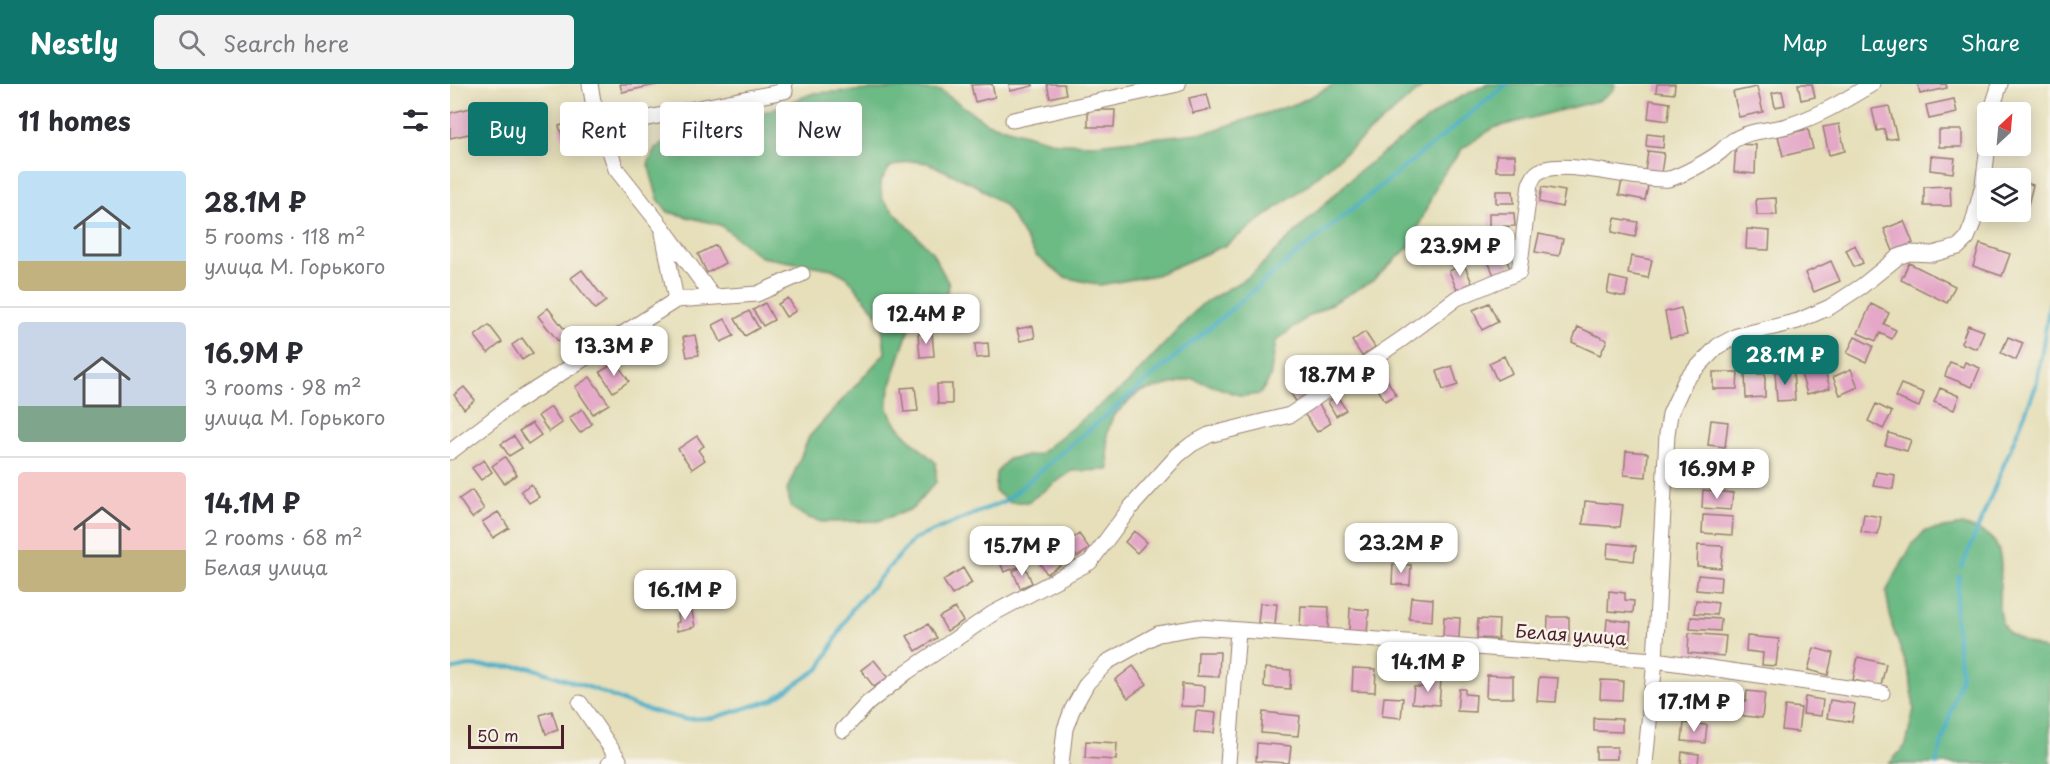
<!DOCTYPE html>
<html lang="en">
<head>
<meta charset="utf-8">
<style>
	:root { --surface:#fff; --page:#f2f2f3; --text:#2b2b33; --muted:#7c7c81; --line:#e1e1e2; --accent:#0f766e }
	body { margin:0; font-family:"Playpen Sans",sans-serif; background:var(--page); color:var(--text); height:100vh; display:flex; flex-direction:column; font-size:22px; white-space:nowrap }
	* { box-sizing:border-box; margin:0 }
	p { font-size:20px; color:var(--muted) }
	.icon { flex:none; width:33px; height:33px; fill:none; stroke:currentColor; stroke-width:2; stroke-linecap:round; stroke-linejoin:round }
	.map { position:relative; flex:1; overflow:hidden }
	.panel { display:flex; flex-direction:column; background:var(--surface); width:450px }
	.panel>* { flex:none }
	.hud { position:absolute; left:18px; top:18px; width:570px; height:54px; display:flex; gap:12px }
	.needle { width:39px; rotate:26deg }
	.tools { position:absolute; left:1527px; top:18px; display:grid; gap:12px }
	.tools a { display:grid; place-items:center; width:54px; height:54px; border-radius:6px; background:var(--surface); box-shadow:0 3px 15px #0003; font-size:30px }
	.scale { position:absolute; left:18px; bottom:15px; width:96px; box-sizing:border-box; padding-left:6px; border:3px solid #4a1f2b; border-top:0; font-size:16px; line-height:21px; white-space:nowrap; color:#4a1f2b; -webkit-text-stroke:4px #f7f3e8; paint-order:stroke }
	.price { position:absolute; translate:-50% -51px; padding:0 14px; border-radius:12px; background:#fff; color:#222; font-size:20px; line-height:39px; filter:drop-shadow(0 2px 3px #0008) }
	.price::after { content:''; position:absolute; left:50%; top:36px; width:18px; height:14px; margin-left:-9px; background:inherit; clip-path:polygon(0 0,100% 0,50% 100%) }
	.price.selected { background:var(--accent); color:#fff }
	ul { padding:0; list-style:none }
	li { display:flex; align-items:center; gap:18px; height:150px; padding:0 18px }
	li+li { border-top:2px solid var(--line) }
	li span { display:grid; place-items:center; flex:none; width:168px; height:120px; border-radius:6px; color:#555 }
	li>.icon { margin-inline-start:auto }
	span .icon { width:72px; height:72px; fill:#fffc; stroke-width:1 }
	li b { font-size:26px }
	h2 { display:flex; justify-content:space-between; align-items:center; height:72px; padding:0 18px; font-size:26px }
	.chip { padding:0 21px; border-radius:6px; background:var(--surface); box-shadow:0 3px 15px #0003; font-size:21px; line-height:54px }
	.chip.selected { background:var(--accent); color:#fff }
	header { display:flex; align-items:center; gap:36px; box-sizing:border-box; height:84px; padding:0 30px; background:var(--accent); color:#fff }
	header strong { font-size:28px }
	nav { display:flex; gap:33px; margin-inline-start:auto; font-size:21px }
	.search { width:420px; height:54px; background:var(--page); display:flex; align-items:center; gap:15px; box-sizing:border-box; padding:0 21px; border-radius:6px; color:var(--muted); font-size:22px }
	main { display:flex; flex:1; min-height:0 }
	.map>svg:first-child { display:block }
</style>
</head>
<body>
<header>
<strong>Nestly</strong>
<div class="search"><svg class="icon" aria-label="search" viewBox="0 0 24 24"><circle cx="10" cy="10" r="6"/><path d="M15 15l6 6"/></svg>Search here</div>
<nav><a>Map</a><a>Layers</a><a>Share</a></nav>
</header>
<main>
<section class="panel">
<h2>11 homes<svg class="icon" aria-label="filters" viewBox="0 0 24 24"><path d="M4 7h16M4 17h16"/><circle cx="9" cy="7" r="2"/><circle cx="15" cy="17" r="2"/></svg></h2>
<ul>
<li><span style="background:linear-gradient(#bfe0f5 75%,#c2b280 0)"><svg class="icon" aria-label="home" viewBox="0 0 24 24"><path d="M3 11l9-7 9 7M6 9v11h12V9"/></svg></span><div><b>28.1M ₽</b><p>5 rooms · 118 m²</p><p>улица М. Горького</p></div></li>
<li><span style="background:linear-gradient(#c9d6e8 70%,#7fa58c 0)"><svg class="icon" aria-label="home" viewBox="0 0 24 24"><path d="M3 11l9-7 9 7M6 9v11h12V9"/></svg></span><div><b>16.9M ₽</b><p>3 rooms · 98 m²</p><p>улица М. Горького</p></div></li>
<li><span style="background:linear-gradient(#f6c9c9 65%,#c2b280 0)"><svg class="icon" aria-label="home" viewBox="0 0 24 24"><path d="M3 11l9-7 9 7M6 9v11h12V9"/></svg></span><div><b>14.1M ₽</b><p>2 rooms · 68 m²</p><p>Белая улица</p></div></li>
</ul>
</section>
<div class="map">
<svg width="1600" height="680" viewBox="0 0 1600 680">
	<rect width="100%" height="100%" fill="#f7f3e8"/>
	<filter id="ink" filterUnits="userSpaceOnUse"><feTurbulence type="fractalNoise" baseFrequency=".0167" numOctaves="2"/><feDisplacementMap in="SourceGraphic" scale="12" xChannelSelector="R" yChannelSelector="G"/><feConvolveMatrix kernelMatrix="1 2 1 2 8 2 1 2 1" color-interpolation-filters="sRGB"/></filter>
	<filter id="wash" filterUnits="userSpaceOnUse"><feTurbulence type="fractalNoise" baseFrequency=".008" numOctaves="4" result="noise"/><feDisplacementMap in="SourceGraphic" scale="24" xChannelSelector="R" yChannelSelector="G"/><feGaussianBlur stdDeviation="1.35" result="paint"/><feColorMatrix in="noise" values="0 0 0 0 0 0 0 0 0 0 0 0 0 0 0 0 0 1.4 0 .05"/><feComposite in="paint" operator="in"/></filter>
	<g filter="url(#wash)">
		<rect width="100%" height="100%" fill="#e6dfba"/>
		<!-- forest -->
		<path fill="#6cba84" stroke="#5b6c58" stroke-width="1.5" d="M885 0H976L856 102 776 161 706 191 650 201 614 193 586 172 556 123 527 102 478 79 460 77 440 83 430 98 432 115 482 168 499 200 495 218C484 221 471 225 464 236 457 247 435 313 438 324 445 346 470 363 486 379V398L462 425 428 437 372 438 356 433 341 423 337 406 359 353 435 269 431 235 397 193 382 185 311 173 270 141 218 128 208 115 198 80 205 64 237 46 278 42 364 9 455 4 491 7 537 39 607 59 645 60 758 48 848 19Z
			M1037 0H1165L1164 5 1150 16 1043 44 1012 65 989 96 960 162 921 198 856 234 826 257 820 294 810 310 792 312 743 295 689 308 663 332 657 349 659 386 622 387 578 418H559L545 407 546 389 558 375 589 370 677 300 752 220 800 192 907 89 999 19Z
			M1513 441C1524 445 1538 448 1545 459 1561 483 1537 527 1558 548 1565 554 1591 564 1600 568V680H1439L1456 661 1464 625 1460 591 1442 542 1436 508 1462 461 1475 447Z"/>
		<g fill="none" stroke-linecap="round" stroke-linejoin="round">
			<!-- stream -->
			<path stroke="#49afc8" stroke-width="4" d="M1512 483 1586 302 1600 218
				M0 586 18 582 78 583 144 605 187 623 234 635 263 634 322 616 370 584 402 525 464 455 555 417 843 173 1057 0
				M1486 680 1511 592 1505 528 1509 492"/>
		</g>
		<g id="blocks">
			<!-- building -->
			<path fill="#e4a7c7" d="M170 0H206V1L172 8Z
				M542 0 545 13 525 18 521 1Z
				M559 0H583V2L560 7Z
				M597 0H614L616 10 600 14Z
				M1207 0H1225L1224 10 1206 8Z
				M1348 0H1362L1365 13 1351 16Z
				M1468 0H1496L1497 4 1470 10Z
				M1307 3 1313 28 1289 33 1283 8Z
				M1332 7 1335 21 1325 23 1322 9Z
				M757 10 761 25 743 29 739 14Z
				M1504 15 1507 29 1479 35 1476 21Z
				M1200 16 1220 19 1218 37 1198 34Z
				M41 19 47 44 0 54V29Z
				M1439 22 1447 54 1437 56 1434 45 1427 47 1422 25Z
				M638 26H665L664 43H638Z
				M127 36 133 55 115 61 109 42Z
				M1389 40 1395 67 1379 71 1373 43Z
				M1358 45 1363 65 1333 72 1328 52Z
				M1489 46H1512V63H1489Z
				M1197 50 1214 52 1213 64 1196 62Z
				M1286 60 1306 61 1305 90 1284 88Z
				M1198 67 1214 69 1211 90 1195 88Z
				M1046 71H1065L1066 87H1046Z
				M1481 72 1505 74 1503 89 1480 86Z
				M1172 96 1198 102 1195 116 1169 111Z
				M1570 97 1583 101 1578 121 1570 119Z
				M1500 102 1501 122H1474V103Z
				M1092 103 1115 107 1112 123 1089 118Z
				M1046 107H1063L1064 119H1046Z
				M1326 114 1327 131H1307L1306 115Z
				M1039 129H1064L1065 142 1039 143Z
				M1165 134 1188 138 1185 153 1162 148Z
				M1454 137 1463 159 1443 167 1434 145Z
				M1297 145 1320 147 1319 166 1296 165Z
				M1089 150 1113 155 1109 172 1085 168Z
				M1530 160 1560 170 1552 192 1523 182Z
				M266 161 275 179 257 189 248 170Z
				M1405 161 1413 179 1404 183 1396 166Z
				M1053 168 1060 184 1044 191 1037 175Z
				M1181 172 1202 176 1198 194 1178 190Z
				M1381 177 1390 197 1364 208 1355 189Z
				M1459 179 1505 202 1497 219 1451 196Z
				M1014 180 1022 199 1007 206 999 187Z
				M132 186 156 217 145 225 121 194Z
				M1160 193 1178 197 1175 213 1157 209Z
				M338 214 346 227 336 233 328 220Z
				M315 219 324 236 313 242 303 226Z
				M1039 219 1048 238 1032 246 1023 226Z
				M1421 220 1439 229 1434 240 1446 246 1442 255 1430 249 1426 257 1408 249Z
				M98 224 118 250 108 257 88 232Z
				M1231 224 1237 251 1220 254 1215 228Z
				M299 227 309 244 295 252 285 235Z
				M275 235 284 252 271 258 263 241Z
				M39 241 52 258 38 269 25 252Z
				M1518 241 1534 247 1527 265 1511 259Z
				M583 242 585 254 570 257 567 245Z
				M1128 243 1157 256 1150 271 1122 258Z
				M915 248 925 263 912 272 902 257Z
				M482 249 484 272 470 273 468 250Z
				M245 251 249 271 237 273 233 253Z
				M1405 253 1423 262 1416 278 1397 269Z
				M1558 253 1573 259 1566 276 1551 269Z
				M72 254 83 269 72 276 62 261Z
				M538 259 539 273 526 274 525 260Z
				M1054 272 1062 289 1047 296 1039 279Z
				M877 277 887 293 875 300 865 285Z
				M166 278 179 297 163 308 150 288Z
				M1500 278 1513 283 1515 278 1530 284 1522 303 1495 292Z
				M1373 280 1380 304 1357 310 1350 286Z
				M1002 282 1008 301 993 306 987 287Z
				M1401 285 1408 303 1390 311 1383 293Z
				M1343 287 1345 316 1327 317 1325 288Z
				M1263 288H1288L1287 305H1263Z
				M1295 290H1315V313L1296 314Z
				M140 293 159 320 143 330 125 303Z
				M855 295 863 308 847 319 838 305Z
				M937 296 946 311 935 317 926 302Z
				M487 300H502V320H488Z
				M1451 300 1474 309 1469 323 1445 313Z
				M14 303 25 316 14 325 4 311Z
				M465 303 468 327 454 328 451 304Z
				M1490 304 1509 312 1504 326 1484 318Z
				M887 312 896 326 886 332 878 318Z
				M868 319 881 339 867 348 853 328Z
				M1426 320 1442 328 1433 345 1418 337Z
				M101 323 112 339 99 348 88 332Z
				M132 325 142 340 130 349 119 334Z
				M1261 336 1278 338 1275 363 1258 361Z
				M82 339 91 351 78 360 69 347Z
				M1439 349 1461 356 1457 367 1435 361Z
				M64 352 72 364 59 372 51 360Z
				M247 352 254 362 248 366 255 376 242 385 228 365Z
				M1176 367 1198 369 1196 393 1174 391Z
				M55 373 67 391 54 399 42 382Z
				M34 376 42 388 31 396 22 384Z
				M1426 388 1445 391 1443 405 1423 402Z
				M81 400 89 413 79 419 71 407Z
				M22 406 34 425 22 434 9 415Z
				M1253 406 1283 409 1281 426 1252 424Z
				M1135 417 1173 421 1170 443 1133 440Z
				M48 428 59 444 43 454 32 438Z
				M1414 430 1431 433 1428 451 1411 448Z
				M1253 431 1283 433 1282 451 1252 449Z
				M684 447 697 458 687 469 675 458Z
				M629 450 640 465 627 473 617 459Z
				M1158 459 1186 462 1184 477 1157 474Z
				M1248 461 1273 462 1271 484 1247 482Z
				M603 463 614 479 597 490 586 474Z
				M567 471 571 482 554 488 550 478Z
				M943 480 961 481 960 501 942 500Z
				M575 482 582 499 570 504 563 487Z
				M513 484 522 499 502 511 493 496Z
				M1248 491 1271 493 1270 508 1246 506Z
				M1159 507 1175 509V516L1184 517 1183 529 1158 527Z
				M961 513 983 515 982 537 959 535Z
				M1246 516 1268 519 1266 531 1244 529Z
				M810 519 827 520 825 541 808 539Z
				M851 522 879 523 878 545 850 544Z
				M505 524 513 537 497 547 489 533Z
				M900 524 919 526 917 549 899 547Z
				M242 527 245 543 227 547 226 539 229 538 228 530Z
				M994 533 1010 534 1009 554 993 553Z
				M1098 533H1119V558H1097Z
				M1241 533 1271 535 1270 547 1240 545Z
				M1028 535 1049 536 1048 555 1027 554Z
				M1157 535 1181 538 1179 562 1155 560Z
				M478 540 487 554 466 567 457 552Z
				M1239 549 1276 552 1274 572 1238 569Z
				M1297 552 1329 555 1326 582 1312 581 1313 569 1296 567Z
				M1364 564 1383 569 1378 591 1358 586Z
				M748 568H770L769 593 747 592Z
				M1408 573 1436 580 1431 602 1403 596Z
				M424 576 438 593 424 603 411 586Z
				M683 582 697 600 678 614 665 596Z
				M815 584 841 586 840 605 814 603Z
				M903 584 926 585 925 608 902 607Z
				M1037 591 1063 592V614H1036Z
				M1089 593 1108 594 1106 618 1087 617Z
				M974 595 991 596 989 621 962 619 964 603H973Z
				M1151 596 1173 597 1172 616 1150 615Z
				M732 600 755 602 754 623 731 622Z
				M1236 600 1258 603 1256 626 1233 623Z
				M1009 605H1015V610L1026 611 1025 628 1007 627Z
				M1297 607 1315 609 1312 634 1286 631 1287 616 1296 617Z
				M934 613 953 614 951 634 932 632Z
				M1355 613 1373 616 1371 632 1353 630Z
				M1380 616 1405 620 1402 638 1377 634Z
				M1335 622 1351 624 1348 648 1332 646Z
				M102 627 108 646 96 650 90 631Z
				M746 627 766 629 764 649 744 648Z
				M813 628 850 632 848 652 811 649Z
				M1144 634 1172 635V648L1144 647Z
				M1234 639 1257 641 1255 659 1232 657Z
				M636 657 667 659 666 676 635 674Z
				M807 659 841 662 839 679 806 677Z
				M1146 663H1167V675H1146Z
				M1232 668 1249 670 1248 680H1231Z"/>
		</g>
	</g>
	<g filter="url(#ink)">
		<use href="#blocks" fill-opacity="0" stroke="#987f72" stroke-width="1.5"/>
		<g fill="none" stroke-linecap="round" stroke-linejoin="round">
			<defs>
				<path id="minor" d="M140 0 143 17 166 85 212 143 263 213
					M1541 28 1550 0
					M563 36 728 0
					M151 41 183 37 335 7 334 0
					M213 149 226 216
					M0 368 64 319 226 216 307 210 352 190
					M130 619 169 676 159 680
					M393 646 418 619 457 588 542 530 640 478 681 423 728 371 742 360 759 351 840 331 952 255 1007 214 1069 188 1080 100C1082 97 1084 91 1087 89 1107 72 1190 98 1218 95 1230 93 1260 76 1270 68 1275 64 1279 59 1284 56 1299 46 1319 47 1337 42 1368 33 1395 16 1422 0
					M611 680 615 645 622 626 637 599 657 578 708 550 749 543 1205 576 1432 609
					M778 680 788 546
					M1195 680 1205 576 1217 350 1220 330 1236 295 1268 262 1287 252 1348 237 1380 223 1412 202 1448 173 1459 169 1483 170 1508 163 1517 154 1523 139 1533 101 1538 62"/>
			</defs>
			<!-- minor casing -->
			<use href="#minor" stroke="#987f72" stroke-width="17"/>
			<!-- minor -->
			<use href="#minor" stroke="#fff" stroke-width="15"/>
		</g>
	</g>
	<g text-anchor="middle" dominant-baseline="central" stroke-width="5" stroke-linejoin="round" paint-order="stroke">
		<!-- street labels -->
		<g font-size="18" fill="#4a1f2b" stroke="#f7f3e8">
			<text transform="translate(1121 550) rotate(4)">Белая улица</text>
		</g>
	</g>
</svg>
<div class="tools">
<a><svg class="needle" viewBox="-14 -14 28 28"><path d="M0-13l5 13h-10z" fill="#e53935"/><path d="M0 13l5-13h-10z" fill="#7c7c81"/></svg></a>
<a><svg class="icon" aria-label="layers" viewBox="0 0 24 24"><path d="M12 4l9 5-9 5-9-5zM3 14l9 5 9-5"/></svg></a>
</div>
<div class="scale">50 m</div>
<b class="price" style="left:1010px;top:193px">23.9M ₽</b>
<b class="price" style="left:476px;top:261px">12.4M ₽</b>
<b class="price" style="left:164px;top:293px">13.3M ₽</b>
<b class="price selected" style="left:1335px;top:302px">28.1M ₽</b>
<b class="price" style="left:887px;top:322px">18.7M ₽</b>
<b class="price" style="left:1267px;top:416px">16.9M ₽</b>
<b class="price" style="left:951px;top:490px">23.2M ₽</b>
<b class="price" style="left:572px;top:493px">15.7M ₽</b>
<b class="price" style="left:235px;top:537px">16.1M ₽</b>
<b class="price" style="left:978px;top:609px">14.1M ₽</b>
<b class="price" style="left:1244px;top:649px">17.1M ₽</b>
<div class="hud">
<a class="chip selected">Buy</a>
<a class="chip">Rent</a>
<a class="chip">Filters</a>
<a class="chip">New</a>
</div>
</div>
</main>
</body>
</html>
